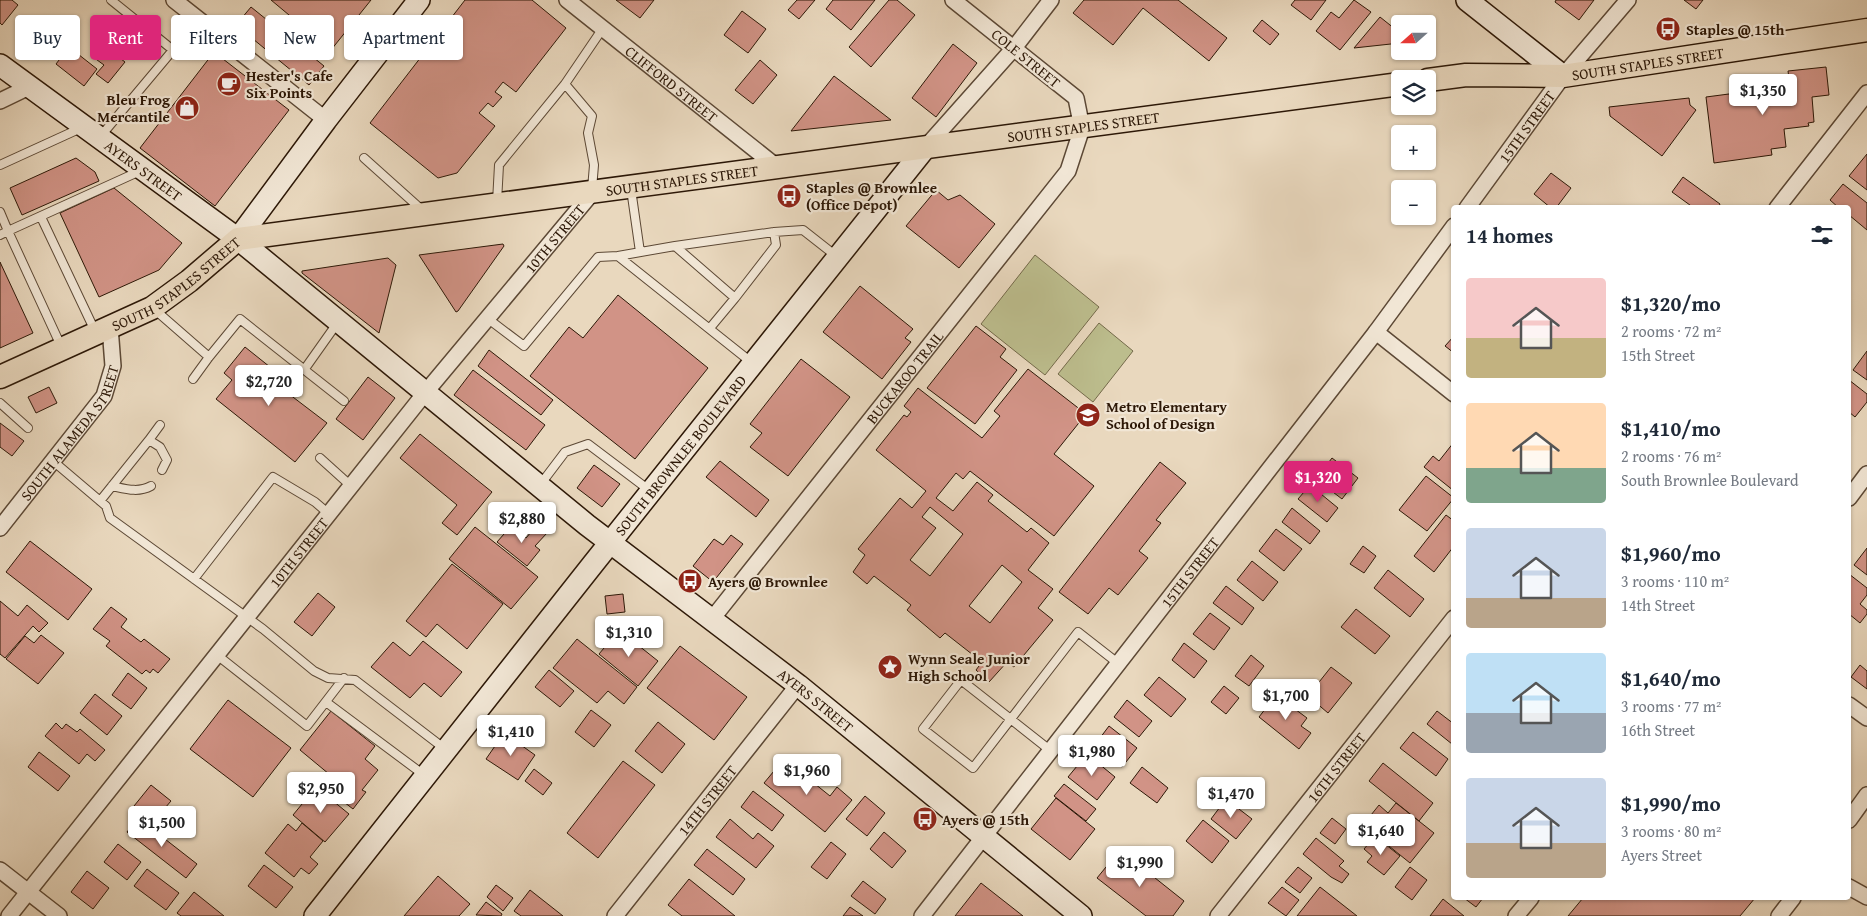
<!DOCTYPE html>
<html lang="en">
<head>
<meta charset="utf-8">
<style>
	:root { --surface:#fff; --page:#f6f6f7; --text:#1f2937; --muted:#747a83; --accent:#db2777 }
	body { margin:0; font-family:"Gentium Book Plus",serif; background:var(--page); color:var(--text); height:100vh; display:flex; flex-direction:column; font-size:19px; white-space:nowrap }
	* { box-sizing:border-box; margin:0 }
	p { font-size:16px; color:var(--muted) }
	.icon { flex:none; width:28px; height:28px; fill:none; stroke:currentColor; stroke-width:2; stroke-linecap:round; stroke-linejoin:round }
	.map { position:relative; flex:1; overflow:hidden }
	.drawer { position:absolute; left:1451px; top:205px; width:400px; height:695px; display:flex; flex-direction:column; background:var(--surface); border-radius:5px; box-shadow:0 1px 4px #0004 }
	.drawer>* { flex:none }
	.hud { position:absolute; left:15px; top:15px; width:475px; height:45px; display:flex; gap:10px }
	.needle { width:32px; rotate:249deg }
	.tools { position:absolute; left:1391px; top:15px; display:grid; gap:10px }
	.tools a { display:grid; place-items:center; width:45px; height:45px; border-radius:5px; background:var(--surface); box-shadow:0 1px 4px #0004; font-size:25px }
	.price { position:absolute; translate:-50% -42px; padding:0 11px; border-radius:5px; background:#fff; color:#222; font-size:16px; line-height:32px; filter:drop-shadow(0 1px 2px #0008) }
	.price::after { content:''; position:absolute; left:50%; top:30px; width:15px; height:11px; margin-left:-8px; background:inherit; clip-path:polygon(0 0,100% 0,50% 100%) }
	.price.active { background:var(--accent); color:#fff }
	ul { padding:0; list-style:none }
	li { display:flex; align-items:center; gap:15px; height:125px; padding:0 15px }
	li span { display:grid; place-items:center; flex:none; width:140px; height:100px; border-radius:5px; color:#555 }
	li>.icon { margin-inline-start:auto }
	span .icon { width:60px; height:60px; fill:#fffc; stroke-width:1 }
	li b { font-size:21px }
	h2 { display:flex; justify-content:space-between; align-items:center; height:60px; padding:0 15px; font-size:21px }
	.tag { padding:0 18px; border-radius:5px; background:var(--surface); box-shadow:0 1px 4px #0004; font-size:18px; line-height:45px }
	.tag.active { background:var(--accent); color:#fff }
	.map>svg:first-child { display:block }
</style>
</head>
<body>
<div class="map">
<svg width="1867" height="916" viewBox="0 0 1867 916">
	<rect width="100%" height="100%" fill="#e9d8be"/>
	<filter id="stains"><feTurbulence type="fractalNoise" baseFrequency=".004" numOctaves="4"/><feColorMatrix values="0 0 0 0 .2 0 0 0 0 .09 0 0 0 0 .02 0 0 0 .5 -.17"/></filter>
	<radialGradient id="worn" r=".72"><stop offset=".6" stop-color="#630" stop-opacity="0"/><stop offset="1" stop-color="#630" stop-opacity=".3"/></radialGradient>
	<!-- green -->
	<path fill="#bcbd8d" stroke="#746a4a" d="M1035 255 1099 307 1045 375 981 324Z
		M1099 323 1133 351 1093 402 1058 374Z"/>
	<!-- building -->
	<path fill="#d19386" stroke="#2d1807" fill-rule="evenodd" d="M0 0H12L18 5 2 25 0 23Z
		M271 0H371L331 50Z
		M465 0H532L566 28 516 92 503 82 495 92 502 97 493 107 488 103 479 113 495 126 457 173 438 178 370 123Z
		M616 0H654L640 18Z
		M797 0H815L799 19 788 10Z
		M833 0H875L851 30 826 9Z
		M889 0H897L915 15 871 67 849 47Z
		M1084 0H1178L1227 38 1209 61 1143 8 1113 45 1073 13Z
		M1295 0H1326L1311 20 1291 5Z
		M1354 0 1371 12 1340 50 1316 31 1331 12 1339 18Z
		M1556 0H1594L1579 20 1555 2Z
		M1684 0H1703L1696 9Z
		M251 7 324 66 309 85 236 25Z
		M742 11 766 29 748 53 724 35Z
		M1380 17 1400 33V43L1354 48Z
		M1262 20 1279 34 1270 45 1253 31Z
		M953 44 977 63 936 117 912 98Z
		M103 45 125 62 108 83 96 74 104 65 93 57Z
		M69 47 97 69 84 86 56 64Z
		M214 52 289 110 215 206 140 148Z
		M760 60 777 75 753 104 735 90Z
		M1826 67 1829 95 1812 97 1814 122 1808 123 1809 126 1784 129 1786 147 1771 149 1772 155 1714 163 1706 97 1790 86 1788 71Z
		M834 76 891 120 791 131Z
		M1689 98 1690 105 1696 110 1662 156 1610 116 1609 107Z
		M1867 154V190L1849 176Z
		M76 158 95 172 99 181 22 215 10 188Z
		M1551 173 1571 188 1556 208H1551L1534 194Z
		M1683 177 1720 204 1718 208H1694L1672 192Z
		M1843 184 1867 203V230L1849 215V208H1839L1830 200Z
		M114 188 182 243 159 270 99 297 60 213Z
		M936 190 948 200 960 195 995 224 959 268 906 226Z
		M503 244 504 246 458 311 456 312 419 255Z
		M388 258 396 265 379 333 302 273V271Z
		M0 262 33 333 0 348Z
		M860 286 913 329 905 338 911 342 882 379 823 332Z
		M618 295 708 368 635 459 530 376 569 327 583 338Z
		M976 326 1006 349 1000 357 1017 370 975 424 927 388Z
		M1454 336V353L1445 346Z
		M245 347 270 367 264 375 327 423 295 462 216 399 232 380 224 373Z
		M489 350 553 400 541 415 478 366Z
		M1867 351V380L1853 370Z
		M801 359 850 397 788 476 750 447 762 433 750 424Z
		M1028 369 1086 414 1054 454 1094 486 1054 536 970 471 963 479 956 473 936 498 953 511 977 482 993 495 988 501 1027 532 1031 528 1049 543 1028 570 1053 589 1038 608 1053 620 1014 667 1007 662 989 682 976 670 982 662 945 633 940 638 907 610 911 605 874 576 867 584 853 572 865 555 858 549 900 498 912 508 926 491 876 450 904 415 907 417 911 412 904 406 918 388 982 438 1000 416 994 411ZM930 507 963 534 930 576 910 560 936 528 922 517ZM1002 565 1022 582 990 623 969 606Z
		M473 370 545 425 526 450 454 395Z
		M368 377 395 398 363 440 336 419Z
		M1849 380 1867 394V402L1855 417 1849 412Z
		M49 387 57 403 36 413 28 397Z
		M0 423 24 441 12 456 0 447Z
		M420 434 492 492 457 535 442 523 457 505 400 458Z
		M1454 442V491L1424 467 1433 456 1439 461Z
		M1332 458 1358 478 1342 499 1316 479Z
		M720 461 769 500 756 517 706 477Z
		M1160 462 1186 483 1156 520 1161 523 1139 551 1148 558 1118 595 1109 588 1088 614 1059 592Z
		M594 465 620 484 602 507 577 488Z
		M1426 476 1454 498 1427 531 1399 510Z
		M1310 485 1338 508 1327 522 1298 499Z
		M1292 508 1320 531 1310 544 1282 522Z
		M1446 515 1454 521V546L1434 572 1414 556Z
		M537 525 547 533 535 546 540 550 527 566 497 542 511 526 526 538Z
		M475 527 538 577 511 609 449 559Z
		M1276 529 1302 549 1284 571 1259 551Z
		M731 535 743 544 713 582 693 566 714 539 723 545Z
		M30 541 92 589 68 620 6 572Z
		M1363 546 1376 556 1364 573 1350 564Z
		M1867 548V575L1854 565Z
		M1252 561 1278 582 1263 601 1237 580Z
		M452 564 503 604 467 649 437 624 426 637 406 621Z
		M1388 570 1424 599 1410 617 1374 588Z
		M1849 574 1867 588V595L1860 604 1867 610V614L1860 623 1849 614Z
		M1226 586 1254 608 1242 625 1213 603Z
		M318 593 335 607 312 636 294 622Z
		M623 594 625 612 607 614 605 596Z
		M0 601 18 616 27 605 48 623 39 632 33 626 5 658 0 654Z
		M111 607 127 619 121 627 141 642 144 639 170 659 158 673 153 669 150 673 146 670 142 674 106 646 110 641 93 629Z
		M1356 609 1390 636 1375 654 1341 627Z
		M1210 613 1230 628 1214 650 1193 634Z
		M619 630 658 661 638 686 599 654Z
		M41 635 64 653 38 684 6 659 25 636 34 643Z
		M577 639 637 687 624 704 608 691 597 703 553 668Z
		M423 641 462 672 441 697 424 683 410 698 371 667 393 642 410 656Z
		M1184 643 1207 661 1194 678 1172 660Z
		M680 646 747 697 714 740 647 688Z
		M1251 655 1264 666 1249 686 1235 676Z
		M1860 665 1867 671V689L1851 677Z
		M1331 667 1352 683 1328 713 1308 696Z
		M549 670 574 691 560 707 535 687Z
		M128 673 147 688 131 709 112 695Z
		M1159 677 1186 699 1171 717 1144 695Z
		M1224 686 1239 698 1226 714 1211 702Z
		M95 694 122 716 107 735 80 713Z
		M1276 695 1307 718 1301 726 1311 733 1299 749 1259 717Z
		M228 700 291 748 253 797 190 749Z
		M1127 700 1152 721 1139 737 1114 717Z
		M591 710 611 725 594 747 575 732Z
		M331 711 375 746 365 759 378 770 362 790 366 792 353 809 327 789 335 779 300 750Z
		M1437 711 1454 724V741L1452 744 1427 724Z
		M658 722 685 744 662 773 635 751Z
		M56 723 62 729 66 724 77 732 80 729 105 750 95 761 87 754 79 764 45 736Z
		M1109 726 1137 748 1122 767 1094 746Z
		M1413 732 1448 759 1436 776 1400 748Z
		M504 733 535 755 518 780 486 759Z
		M39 752 70 776 58 791 28 767Z
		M1087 754 1115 777 1097 800 1068 777Z
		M784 759 830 796 837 787 852 800 825 832 764 783Z
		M623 761 655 785 598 858 567 833Z
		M1383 763 1433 803 1419 821 1369 781Z
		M1142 767 1168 788 1157 803 1130 783Z
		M534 769 552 783 543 795 525 781Z
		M1064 784 1096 809 1086 821 1054 796Z
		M151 785 171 801 153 822 134 806Z
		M316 787 349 814 325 842 293 815Z
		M753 791 784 815 772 831 741 807Z
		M865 796 885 813 867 836 846 819Z
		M1056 798 1095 829 1070 860 1031 829Z
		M1226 799 1252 819 1236 839 1211 819Z
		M1396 803 1434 833 1410 863 1363 825 1379 805 1388 813Z
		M138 818 197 864 186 878 127 832Z
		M1332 818 1346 829 1335 844 1320 833Z
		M730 819 753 839 758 833 774 846 756 868 716 837Z
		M1203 820 1229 841 1212 863 1186 841Z
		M302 823 323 841 310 857 318 864 309 874 301 868 294 877 265 853 288 824 296 831Z
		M884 832 906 851 892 868 870 849Z
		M1375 836 1400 856 1384 875 1367 862 1372 856 1364 849Z
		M1316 838 1344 861 1339 866 1349 874 1342 883 1331 877 1303 854Z
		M831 842 846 854 827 879 811 867Z
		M118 844 141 862 127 880 104 862Z
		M707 849 745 879 733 895 694 865Z
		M1120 850 1184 901 1173 916H1146L1097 878Z
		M264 865 293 887 276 908 248 886Z
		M1298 867 1312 878 1300 893 1285 882Z
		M1410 867 1427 880 1412 900 1395 887Z
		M147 869 179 893 166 910 134 886Z
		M87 871 109 888 93 909 71 892Z
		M438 876 470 904 459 916H404Z
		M689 879 735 916H682L668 905Z
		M863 881 886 899 875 914 851 896Z
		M981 883 1023 916H955Z
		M496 885 513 898 503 911 487 897Z
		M1282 887 1299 900 1286 916 1268 903Z
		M1320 887 1357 916H1297Z
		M530 890 563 916H521L514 911Z
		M194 892 224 916H181L177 913Z
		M1464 898H1483L1476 907Z
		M1583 898H1755L1740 916H1568Z
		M1443 899 1464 916H1430Z
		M486 902 502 914 501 916 476 915Z
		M850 907 863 916H843Z"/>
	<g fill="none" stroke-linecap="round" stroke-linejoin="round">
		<defs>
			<path id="lane" d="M565 84 603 28
				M100 137 173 50 111 0
				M364 158 422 210
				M0 165 81 128
				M631 189 640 252
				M497 202 499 165 565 84 592 116 588 133 594 165 592 189
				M0 212 8 231 0 235
				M41 217 95 331
				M675 246 774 232
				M618 256 675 246 735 298 776 245 774 232 803 230 836 256
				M154 309 209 357 240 319 344 401
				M487 318 524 346 598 257 618 256 751 362
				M710 328 735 298
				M61 346 8 231 140 171
				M304 370 338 322
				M193 379 209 357
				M0 403 28 428
				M149 440 160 425
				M320 458 351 486
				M53 461 106 506 110 518 263 629 314 671 328 678 355 680 445 749
				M540 485 565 452 588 444 649 490
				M112 486C126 489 138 493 151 486
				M100 501 149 440 160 447 167 460 162 470
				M194 579 273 477 315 502 329 514
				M217 655 307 726 344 678
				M326 702 424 775
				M1051 751 961 680 923 729 973 768 1078 632 1119 664"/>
			<g id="street">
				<path d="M174 0 326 120"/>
				<path id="s1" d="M567 0 777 167"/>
				<path d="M0 101 29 87"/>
				<path d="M925 148 1014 48 1051 0"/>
				<path id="s2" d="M1467 208 1563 76 1628 0"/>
				<path d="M1777 208 1867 93"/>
				<path d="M1376 332 1454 394"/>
				<path d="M1849 498 1867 474"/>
				<path id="s3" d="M0 528 104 396 113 366 110 327"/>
				<path id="s4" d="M712 619 1068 171 1082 128 1076 98 953 0"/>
				<path d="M1849 705 1867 718"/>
				<path d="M1849 820 1867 795"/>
				<path d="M0 870 59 916"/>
				<path d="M1849 887 1867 897"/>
				<path id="s5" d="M9 916 425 393 592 193"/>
				<path id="s6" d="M615 916 798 685"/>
				<path id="s7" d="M922 916 1376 332 1454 226"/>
				<path id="s8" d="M1218 916 1454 618"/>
				<path d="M1516 916 1531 898"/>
				<path d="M1779 916 1793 898"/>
			</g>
			<g id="secondary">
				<path d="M1467 0 1563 76"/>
				<path id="s9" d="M0 65 238 239 587 525 798 685 1081 916"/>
				<path d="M238 239 326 120 419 0"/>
				<path id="s10" d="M315 916 593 564 925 148"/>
			</g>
			<g id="primary">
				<path id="s11" d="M1428 80 1466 75 1563 76 1867 30"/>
				<path id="s12" d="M0 377 152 308 189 281 238 239 1400 84"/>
			</g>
		</defs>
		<!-- lane casing -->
		<use href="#lane" stroke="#5c4835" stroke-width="10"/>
		<!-- street casing -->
		<use href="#street" stroke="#5c4835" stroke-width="18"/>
		<!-- secondary casing -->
		<use href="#secondary" stroke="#2d1807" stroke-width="24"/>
		<!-- primary casing -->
		<use href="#primary" stroke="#2d1807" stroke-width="25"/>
		<!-- lane -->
		<use href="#lane" stroke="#f1e6d5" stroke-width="8"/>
		<!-- street -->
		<use href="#street" stroke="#f1e6d5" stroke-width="15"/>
		<!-- secondary -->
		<use href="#secondary" stroke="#f1e6d5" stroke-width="21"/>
		<!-- primary -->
		<use href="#primary" stroke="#e9d8be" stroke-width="22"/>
	</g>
	<!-- icons -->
	<defs>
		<symbol id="bus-disc" viewBox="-11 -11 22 22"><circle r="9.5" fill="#8f2418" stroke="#f1e6d5"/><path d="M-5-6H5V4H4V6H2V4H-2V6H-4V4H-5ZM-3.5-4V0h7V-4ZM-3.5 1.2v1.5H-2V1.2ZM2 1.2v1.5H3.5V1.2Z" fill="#fff"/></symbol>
		<symbol id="cafe-disc" viewBox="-11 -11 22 22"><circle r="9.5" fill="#8f2418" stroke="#f1e6d5"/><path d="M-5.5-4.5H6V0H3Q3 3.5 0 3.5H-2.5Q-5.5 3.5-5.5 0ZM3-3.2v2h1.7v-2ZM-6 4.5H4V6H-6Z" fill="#fff"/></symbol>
		<symbol id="shop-disc" viewBox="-11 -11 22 22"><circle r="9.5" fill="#8f2418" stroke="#f1e6d5"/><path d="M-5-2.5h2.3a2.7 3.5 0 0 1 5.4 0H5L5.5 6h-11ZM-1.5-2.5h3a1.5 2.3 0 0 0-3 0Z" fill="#fff"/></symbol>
		<symbol id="school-disc" viewBox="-11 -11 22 22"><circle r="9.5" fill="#8f2418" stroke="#f1e6d5"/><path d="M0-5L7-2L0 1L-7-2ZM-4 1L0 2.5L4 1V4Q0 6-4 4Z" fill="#fff"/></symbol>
		<symbol id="sight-disc" viewBox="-11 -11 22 22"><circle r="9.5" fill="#8f2418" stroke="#f1e6d5"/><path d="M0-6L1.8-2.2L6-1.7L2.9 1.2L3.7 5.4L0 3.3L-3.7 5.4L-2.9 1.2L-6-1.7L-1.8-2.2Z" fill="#fff"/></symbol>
	</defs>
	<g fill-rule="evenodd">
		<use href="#bus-disc" x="1654" y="15" width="28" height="28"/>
		<use href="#cafe-disc" x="215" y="70" width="28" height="28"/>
		<use href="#shop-disc" x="173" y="94" width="28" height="28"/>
		<use href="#bus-disc" x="775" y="182" width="28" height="28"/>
		<use href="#school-disc" x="1074" y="401" width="28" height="28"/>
		<use href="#bus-disc" x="676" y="567" width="28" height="28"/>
		<use href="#sight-disc" x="876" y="653" width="28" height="28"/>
		<use href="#bus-disc" x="911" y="805" width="28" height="28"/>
	</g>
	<g text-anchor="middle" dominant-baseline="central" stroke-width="4.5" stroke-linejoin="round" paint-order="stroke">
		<!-- poi labels -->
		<g font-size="15" font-weight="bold" fill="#2d1807" stroke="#f1e6d5" text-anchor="start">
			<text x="1686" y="29">Staples @ 15th</text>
			<text x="246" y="75">Hester's Cafe<tspan x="246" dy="17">Six Points</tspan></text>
			<text x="170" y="99" text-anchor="end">Bleu Frog<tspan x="170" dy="17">Mercantile</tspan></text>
			<text x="806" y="187">Staples @ Brownlee<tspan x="806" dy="17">(Office Depot)</tspan></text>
			<text x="1106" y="406">Metro Elementary<tspan x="1106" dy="17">School of Design</tspan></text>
			<text x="708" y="581">Ayers @ Brownlee</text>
			<text x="908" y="658">Wynn Seale Junior<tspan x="908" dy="17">High School</tspan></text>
			<text x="942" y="819">Ayers @ 15th</text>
		</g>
		<!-- street labels -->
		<g font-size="15" fill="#2d1807" stroke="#f1e6d5">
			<text transform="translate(1026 58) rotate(39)">COLE STREET</text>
			<text stroke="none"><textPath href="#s11" startOffset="221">SOUTH STAPLES STREET</textPath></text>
			<text stroke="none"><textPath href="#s1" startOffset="134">CLIFFORD STREET</textPath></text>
			<text stroke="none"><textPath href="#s2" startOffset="101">15TH STREET</textPath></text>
			<text stroke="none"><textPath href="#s12" startOffset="1130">SOUTH STAPLES STREET</textPath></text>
			<text stroke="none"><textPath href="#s9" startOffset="178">AYERS STREET</textPath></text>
			<text stroke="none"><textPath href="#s12" startOffset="725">SOUTH STAPLES STREET</textPath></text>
			<text stroke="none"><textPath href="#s5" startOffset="870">10TH STREET</textPath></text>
			<text stroke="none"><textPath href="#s12" startOffset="200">SOUTH STAPLES STREET</textPath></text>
			<text stroke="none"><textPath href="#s4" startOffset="309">BUCKAROO TRAIL</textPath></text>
			<text stroke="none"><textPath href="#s3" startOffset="119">SOUTH ALAMEDA STREET</textPath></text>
			<text stroke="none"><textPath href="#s10" startOffset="588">SOUTH BROWNLEE BOULEVARD</textPath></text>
			<text stroke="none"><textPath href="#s5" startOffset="465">10TH STREET</textPath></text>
			<text stroke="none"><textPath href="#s7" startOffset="436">15TH STREET</textPath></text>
			<text stroke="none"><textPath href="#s9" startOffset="1034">AYERS STREET</textPath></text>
			<text stroke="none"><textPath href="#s8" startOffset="190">16TH STREET</textPath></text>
			<text stroke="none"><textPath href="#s6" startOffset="148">14TH STREET</textPath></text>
		</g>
	</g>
	<rect width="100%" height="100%" filter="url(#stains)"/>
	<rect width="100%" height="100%" fill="url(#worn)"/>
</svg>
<div class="tools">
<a><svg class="needle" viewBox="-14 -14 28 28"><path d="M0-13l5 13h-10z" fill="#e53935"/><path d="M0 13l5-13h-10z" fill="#747a83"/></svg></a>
<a><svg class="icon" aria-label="layers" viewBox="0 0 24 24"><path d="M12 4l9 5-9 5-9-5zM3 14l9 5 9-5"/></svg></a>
<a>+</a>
<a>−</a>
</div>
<b class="price" style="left:1763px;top:116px">$1,350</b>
<b class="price" style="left:269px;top:407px">$2,720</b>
<b class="price active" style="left:1318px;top:503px">$1,320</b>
<b class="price" style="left:522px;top:544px">$2,880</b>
<b class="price" style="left:629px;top:658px">$1,310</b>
<b class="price" style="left:1286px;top:721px">$1,700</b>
<b class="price" style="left:511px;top:757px">$1,410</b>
<b class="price" style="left:1092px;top:777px">$1,980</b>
<b class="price" style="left:807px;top:796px">$1,960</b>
<b class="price" style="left:321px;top:814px">$2,950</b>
<b class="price" style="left:1231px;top:819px">$1,470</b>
<b class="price" style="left:162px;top:848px">$1,500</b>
<b class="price" style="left:1381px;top:856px">$1,640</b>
<b class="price" style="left:1140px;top:888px">$1,990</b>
<div class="hud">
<a class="tag">Buy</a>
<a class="tag active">Rent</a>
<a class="tag">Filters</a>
<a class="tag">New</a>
<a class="tag">Apartment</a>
</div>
<section class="drawer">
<h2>14 homes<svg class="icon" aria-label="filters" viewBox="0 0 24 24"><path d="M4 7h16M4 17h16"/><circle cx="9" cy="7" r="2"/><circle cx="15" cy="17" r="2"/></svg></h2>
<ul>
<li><span style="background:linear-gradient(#f6c9c9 60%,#c2b280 0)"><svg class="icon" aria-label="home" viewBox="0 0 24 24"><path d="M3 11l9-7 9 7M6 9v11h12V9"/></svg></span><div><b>$1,320/mo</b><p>2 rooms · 72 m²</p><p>15th Street</p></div></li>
<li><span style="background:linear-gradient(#ffd9b3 65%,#7fa58c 0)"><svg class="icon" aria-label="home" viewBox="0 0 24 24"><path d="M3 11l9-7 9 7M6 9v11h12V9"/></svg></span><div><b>$1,410/mo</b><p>2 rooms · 76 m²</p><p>South Brownlee Boulevard</p></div></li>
<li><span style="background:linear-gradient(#c9d6e8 70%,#b9a48a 0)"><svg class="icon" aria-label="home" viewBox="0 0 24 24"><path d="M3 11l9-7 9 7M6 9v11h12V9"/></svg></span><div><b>$1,960/mo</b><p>3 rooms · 110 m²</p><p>14th Street</p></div></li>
<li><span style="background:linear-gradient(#bfe0f5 60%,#9aa5b1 0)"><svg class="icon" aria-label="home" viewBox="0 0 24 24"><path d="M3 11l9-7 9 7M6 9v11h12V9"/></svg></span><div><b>$1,640/mo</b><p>3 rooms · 77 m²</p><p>16th Street</p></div></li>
<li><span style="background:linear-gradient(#c9d6e8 65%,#b9a48a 0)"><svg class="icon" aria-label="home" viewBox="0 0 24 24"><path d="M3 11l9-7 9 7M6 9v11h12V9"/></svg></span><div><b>$1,990/mo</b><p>3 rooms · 80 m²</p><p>Ayers Street</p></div></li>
</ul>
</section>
</div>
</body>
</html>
